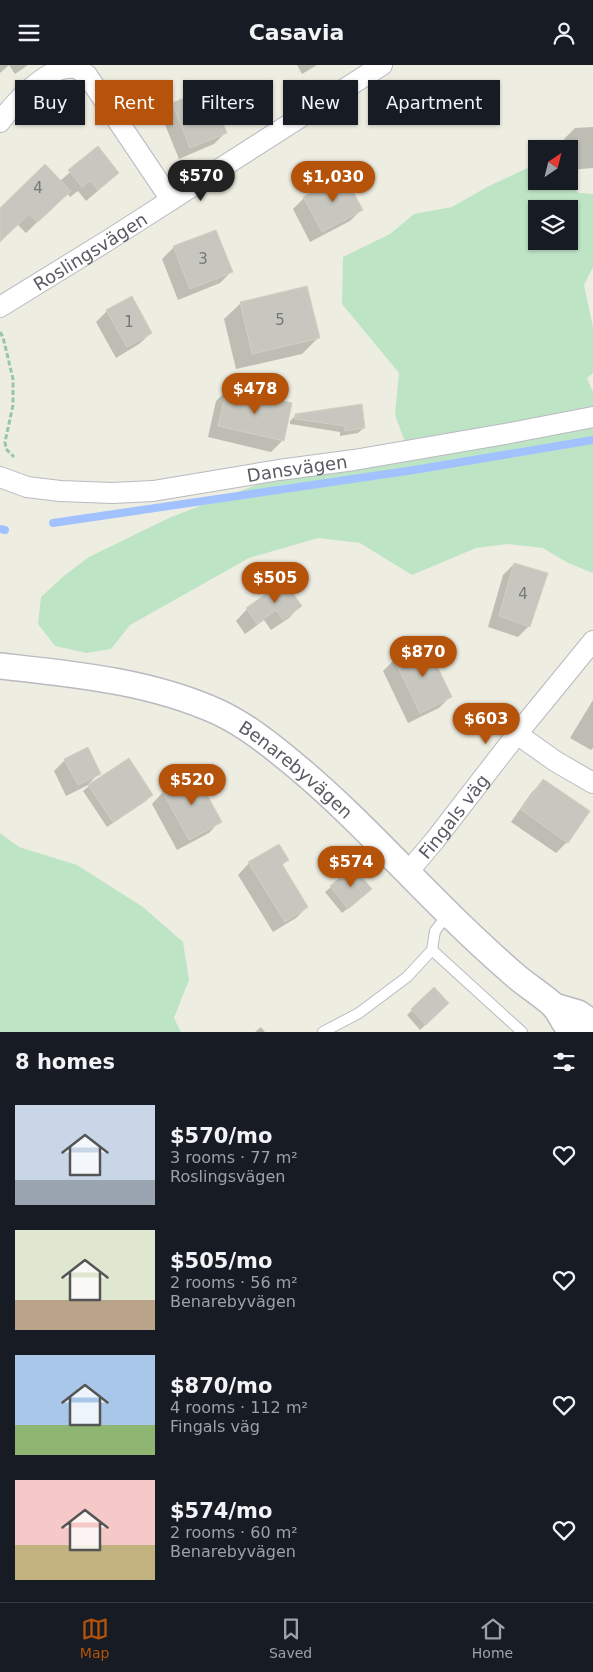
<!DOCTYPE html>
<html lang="en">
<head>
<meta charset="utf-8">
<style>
	:root { --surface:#171b24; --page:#242831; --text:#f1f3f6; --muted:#9ea1a6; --line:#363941; --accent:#b45309 }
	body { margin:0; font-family:"DejaVu Sans",sans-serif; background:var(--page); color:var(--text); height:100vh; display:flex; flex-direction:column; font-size:19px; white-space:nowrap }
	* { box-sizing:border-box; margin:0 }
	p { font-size:16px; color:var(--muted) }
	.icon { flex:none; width:28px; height:28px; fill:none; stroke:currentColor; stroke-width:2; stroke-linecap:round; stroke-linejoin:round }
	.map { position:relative; height:967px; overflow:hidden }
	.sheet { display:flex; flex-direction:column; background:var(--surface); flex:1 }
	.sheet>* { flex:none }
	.hud { position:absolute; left:15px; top:15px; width:564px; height:45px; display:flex; gap:10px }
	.needle { width:32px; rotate:35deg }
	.fabs { position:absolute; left:528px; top:75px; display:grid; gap:10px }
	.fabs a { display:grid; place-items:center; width:50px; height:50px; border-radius:0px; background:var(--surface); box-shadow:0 1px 4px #0004; font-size:25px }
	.price { position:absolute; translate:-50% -42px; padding:0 11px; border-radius:18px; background:var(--accent); color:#fff; font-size:16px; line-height:32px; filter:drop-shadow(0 1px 2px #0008) }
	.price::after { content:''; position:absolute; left:50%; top:30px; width:15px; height:11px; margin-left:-8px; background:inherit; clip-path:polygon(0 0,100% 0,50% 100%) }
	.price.current { background:#222; color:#fff }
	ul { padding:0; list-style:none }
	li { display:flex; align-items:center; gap:15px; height:125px; padding:0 15px }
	li span { display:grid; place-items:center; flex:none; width:140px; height:100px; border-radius:0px; color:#555 }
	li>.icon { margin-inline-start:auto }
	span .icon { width:60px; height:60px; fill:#fffc; stroke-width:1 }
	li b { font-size:21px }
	h2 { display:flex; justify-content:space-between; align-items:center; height:60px; padding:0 15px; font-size:21px }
	.tag { padding:0 18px; border-radius:0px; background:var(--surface); box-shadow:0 1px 4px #0004; font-size:18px; line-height:45px }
	.tag.current { background:var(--accent); color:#fff }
	header { display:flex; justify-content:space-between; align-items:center; height:65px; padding:0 15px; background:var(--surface); font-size:22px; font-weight:700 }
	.menu { display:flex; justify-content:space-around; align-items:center; height:70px; border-top:1px solid var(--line); background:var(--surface); font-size:14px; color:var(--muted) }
	.menu a { display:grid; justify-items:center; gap:2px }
	.menu .current { color:var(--accent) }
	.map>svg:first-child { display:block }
</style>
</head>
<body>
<header><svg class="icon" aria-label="menu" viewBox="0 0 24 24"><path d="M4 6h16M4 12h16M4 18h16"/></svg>Casavia<svg class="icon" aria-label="person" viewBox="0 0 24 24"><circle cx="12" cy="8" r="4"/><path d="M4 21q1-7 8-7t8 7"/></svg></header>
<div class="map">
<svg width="593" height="967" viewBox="0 0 593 967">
	<rect width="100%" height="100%" fill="#edede2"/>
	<!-- green -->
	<path fill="#bee4c6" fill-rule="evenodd" d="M536 99V116H564L579 128 593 129V202L584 220 593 262V308L587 313 593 327V508L568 498 543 483 507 479 476 483 412 510 360 478 318 473 249 493 130 560 111 584 87 588 55 581 38 559 41 532 65 510 89 492 171 452 272 414 411 393 395 350 399 308 342 239 343 192 390 169 414 149 452 142 487 122ZM536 144H569V176H536Z
		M0 768 19 782 77 800 143 842 183 877 189 915 174 953 181 967H0Z"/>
	<!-- shadow -->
	<path fill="#0003" d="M0 0H28L15 9 9 0 0 8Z
		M297 0H317L302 9Z
		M207 24 225 68 214 79 179 94 161 50 172 39Z
		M593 62V103L569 105V84H564V74L575 63Z
		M98 83 118 107 106 119 86 136 78 126 70 132 67 128 26 168 17 159 0 175V144L60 116Z
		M304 133 361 145 350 156 310 177 293 144Z
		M174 182 231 207 220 218 178 235 162 194Z
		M241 238 318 273 302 289 236 304 224 254Z
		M107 246 151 268 139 279 116 293 96 257Z
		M227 325 283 375 271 387 208 372 216 336Z
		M296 350 364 363 358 368 340 371V367L290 359V356Z
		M514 499 529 561 518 572 488 562 503 510Z
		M300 541 289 553 271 565 264 555 245 569 236 556 247 544Z
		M425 580 451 631 439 643 408 658 383 606 394 595Z
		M593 635V683L591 685 570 673Z
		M65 695 99 708 88 720 66 731 54 706Z
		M543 716 567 777 556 788 511 757 532 727Z
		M89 721 152 730 146 736 107 762 83 726Z
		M163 727 220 756 209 768 177 785 152 739Z
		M287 795 282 801 307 842 296 853 273 867 238 810 249 798Z
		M331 822 365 830 342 848 325 827Z
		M434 924 448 938 420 965 407 950Z
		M261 962 265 967H255Z"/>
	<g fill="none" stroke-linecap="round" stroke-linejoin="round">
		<!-- stream -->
		<path stroke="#a1c2fe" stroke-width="8" d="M53 458 414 405 593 375
			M0 464 5 465"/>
	</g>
	<!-- building -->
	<path fill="#c8c7bf" stroke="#d1d0c0" d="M208 23 227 68 190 83 172 38Z
		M98 81 119 108 98 125 90 116 82 122 68 105Z
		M45 99 71 126 38 157 29 149 0 177V143Z
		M344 110 363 145 322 167 303 132Z
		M216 165 233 207 190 224 173 181Z
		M307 221 320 273 252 289 240 237Z
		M132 231 152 268 127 282 106 245Z
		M227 323 292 338 284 376 218 361Z
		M362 339 365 363 345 366V361L295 354V349Z
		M514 498 548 508 530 562 499 551Z
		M284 516 302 541 283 555 276 545 257 559 246 543Z
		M426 578 452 632 420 648 394 594Z
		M88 682 101 709 78 720 64 694Z
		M129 693 153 730 113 757 88 720Z
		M195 708 222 757 189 775 162 726Z
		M543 714 590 746 568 778 521 745Z
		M279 779 289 795 282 799 308 842 285 857 248 797Z
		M353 802 372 824 348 844 330 821Z
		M434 922 449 938 426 960 411 944Z"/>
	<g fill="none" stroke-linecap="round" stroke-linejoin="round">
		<defs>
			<path id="service" d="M432 885 522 967
				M323 967 359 948 407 912 432 885 435 866 448 849"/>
			<g id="minor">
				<path d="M0 57C14 38 48 0 74 3 78 3 83 8 87 10L171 135"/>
				<path id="s1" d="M0 242 107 176 382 0"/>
				<path id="s2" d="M0 412 27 422 60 426 112 428 153 426 279 405 354 395 510 368 593 352"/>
				<path d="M517 669 555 696 593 718"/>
				<path id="s3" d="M408 807 435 775 517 669 593 576"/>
			</g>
			<g id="tertiary">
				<path id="s4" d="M0 601C73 609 150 616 218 647 246 660 272 681 296 701 350 746 397 798 448 848 470 870 494 892 517 912 529 922 542 930 553 940 561 948 563 960 573 967"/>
				<path d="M554 941 578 948 593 958"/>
			</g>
		</defs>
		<!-- service casing -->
		<use href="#service" stroke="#b9bac0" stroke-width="12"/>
		<!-- minor casing -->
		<use href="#minor" stroke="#b9bac0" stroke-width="22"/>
		<!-- tertiary casing -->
		<use href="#tertiary" stroke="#b9bac0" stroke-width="28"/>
		<!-- path -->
		<path stroke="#97c5ae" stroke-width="3" stroke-dasharray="5 2.5" stroke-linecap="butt" d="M0 267 3 272 13 314V340L5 377 6 384 14 392"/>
		<!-- service -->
		<use href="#service" stroke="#fff" stroke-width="10"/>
		<!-- minor -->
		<use href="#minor" stroke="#fff" stroke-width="20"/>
		<!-- tertiary -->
		<use href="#tertiary" stroke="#fff" stroke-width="25"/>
	</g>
	<g text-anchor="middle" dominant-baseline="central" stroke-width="4" stroke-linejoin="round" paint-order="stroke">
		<!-- number labels -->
		<g font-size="15" fill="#767779">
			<text x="38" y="123">4</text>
			<text x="203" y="194">3</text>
			<text x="280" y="255">5</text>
			<text x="129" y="257">1</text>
			<text x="523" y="529">4</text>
		</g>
		<!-- street labels -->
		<g font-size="18" fill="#5a5c62" stroke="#fff">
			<text stroke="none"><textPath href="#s1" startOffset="106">Roslingsvägen</textPath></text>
			<text stroke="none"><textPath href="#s2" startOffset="301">Dansvägen</textPath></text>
			<text stroke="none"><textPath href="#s4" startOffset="321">Benarebyvägen</textPath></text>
			<text stroke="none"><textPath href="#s3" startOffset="72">Fingals väg</textPath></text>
		</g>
	</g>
</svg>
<div class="fabs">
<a><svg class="needle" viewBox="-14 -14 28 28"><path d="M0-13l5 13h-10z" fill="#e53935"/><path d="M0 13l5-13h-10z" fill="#9ea1a6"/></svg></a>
<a><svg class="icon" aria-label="layers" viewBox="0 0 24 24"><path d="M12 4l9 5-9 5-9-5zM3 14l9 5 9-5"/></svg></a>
</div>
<b class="price current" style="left:201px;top:137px">$570</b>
<b class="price" style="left:333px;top:138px">$1,030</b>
<b class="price" style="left:255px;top:350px">$478</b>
<b class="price" style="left:275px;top:539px">$505</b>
<b class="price" style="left:423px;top:613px">$870</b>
<b class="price" style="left:486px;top:680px">$603</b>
<b class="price" style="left:192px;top:741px">$520</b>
<b class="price" style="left:351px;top:823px">$574</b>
<div class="hud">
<a class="tag">Buy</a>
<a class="tag current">Rent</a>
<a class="tag">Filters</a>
<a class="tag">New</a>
<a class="tag">Apartment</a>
</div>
</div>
<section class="sheet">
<h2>8 homes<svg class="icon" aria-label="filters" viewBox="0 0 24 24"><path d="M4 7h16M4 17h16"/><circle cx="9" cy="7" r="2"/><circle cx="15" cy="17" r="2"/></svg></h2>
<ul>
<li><span style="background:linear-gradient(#c9d6e8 75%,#9aa5b1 0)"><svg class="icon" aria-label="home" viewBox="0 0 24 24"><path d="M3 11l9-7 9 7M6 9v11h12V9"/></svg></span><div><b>$570/mo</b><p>3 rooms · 77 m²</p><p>Roslingsvägen</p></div><svg class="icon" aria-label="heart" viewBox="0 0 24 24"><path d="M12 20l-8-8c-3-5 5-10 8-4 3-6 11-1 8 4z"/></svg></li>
<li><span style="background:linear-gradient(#dfe7d0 70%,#b9a48a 0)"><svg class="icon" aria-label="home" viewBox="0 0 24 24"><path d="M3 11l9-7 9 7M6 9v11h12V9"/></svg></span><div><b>$505/mo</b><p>2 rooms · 56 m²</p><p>Benarebyvägen</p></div><svg class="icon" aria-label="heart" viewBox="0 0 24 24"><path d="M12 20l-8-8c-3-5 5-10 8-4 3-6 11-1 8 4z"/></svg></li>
<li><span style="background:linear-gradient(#a9c7e8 70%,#8fb573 0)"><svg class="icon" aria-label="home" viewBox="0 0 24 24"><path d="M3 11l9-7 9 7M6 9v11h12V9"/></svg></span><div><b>$870/mo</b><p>4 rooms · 112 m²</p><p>Fingals väg</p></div><svg class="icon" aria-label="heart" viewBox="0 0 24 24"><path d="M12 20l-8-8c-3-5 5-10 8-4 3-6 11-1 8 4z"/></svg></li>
<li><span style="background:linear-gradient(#f6c9c9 65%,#c2b280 0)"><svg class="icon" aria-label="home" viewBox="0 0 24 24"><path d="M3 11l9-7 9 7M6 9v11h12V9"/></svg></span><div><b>$574/mo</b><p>2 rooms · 60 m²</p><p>Benarebyvägen</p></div><svg class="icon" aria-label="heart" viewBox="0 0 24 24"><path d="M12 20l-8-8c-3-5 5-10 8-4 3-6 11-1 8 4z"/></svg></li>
</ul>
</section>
<nav class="menu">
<a class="current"><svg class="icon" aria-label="map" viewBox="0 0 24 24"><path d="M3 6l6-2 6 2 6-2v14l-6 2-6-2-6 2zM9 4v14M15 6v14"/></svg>Map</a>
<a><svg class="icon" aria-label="saved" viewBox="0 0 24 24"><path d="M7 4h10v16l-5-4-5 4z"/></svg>Saved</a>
<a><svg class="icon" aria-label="home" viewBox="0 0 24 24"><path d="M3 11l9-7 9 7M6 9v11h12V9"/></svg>Home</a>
</nav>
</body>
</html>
